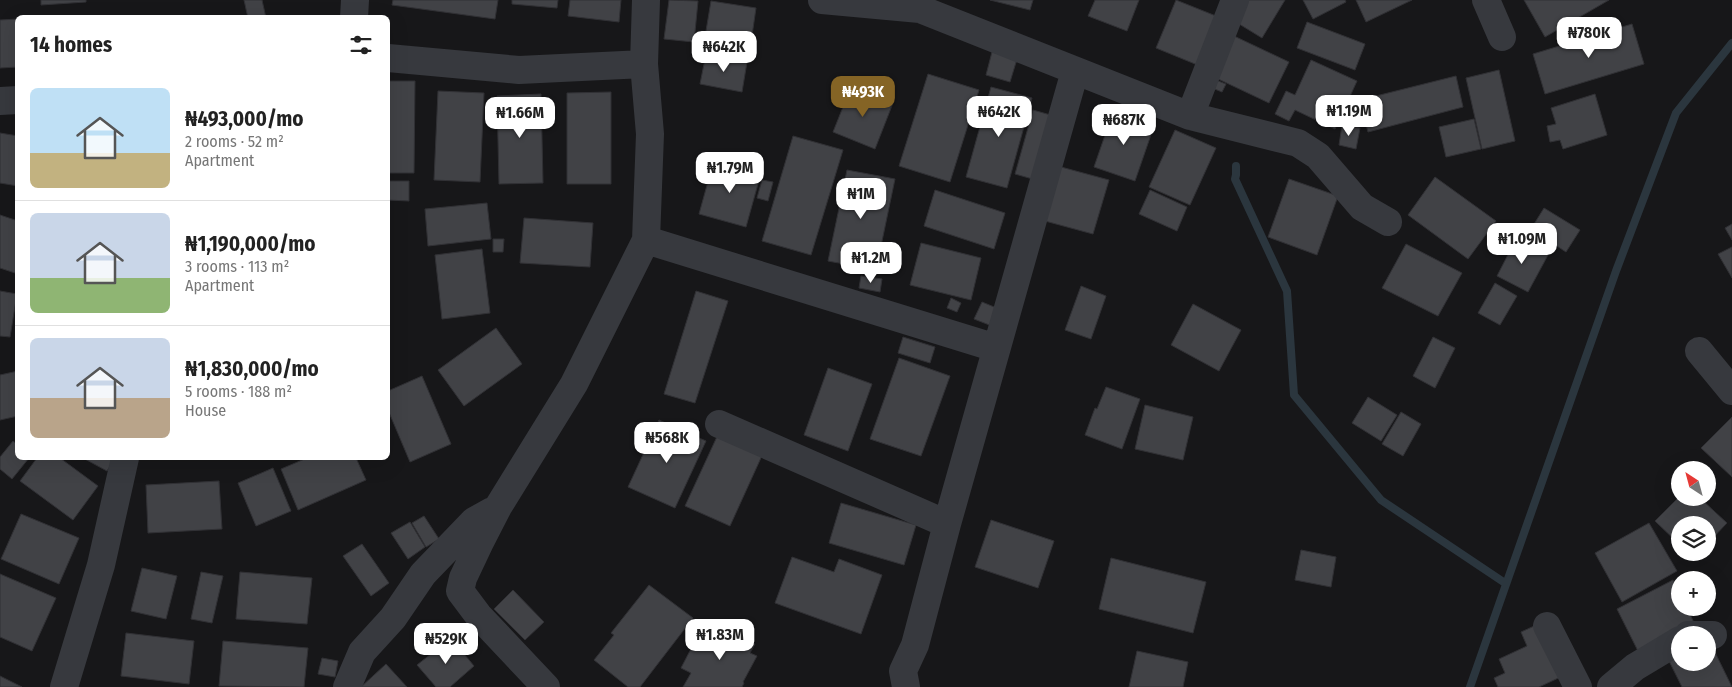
<!DOCTYPE html>
<html lang="en">
<head>
<meta charset="utf-8">
<style>
	:root { --surface:#fff; --page:#f2f2f2; --text:#222; --muted:#767676; --line:#e0e0e0; --accent:#856425 }
	body { margin:0; font-family:"Fira Sans Condensed",sans-serif; background:var(--page); color:var(--text); height:100vh; display:flex; flex-direction:column; font-size:19px; white-space:nowrap }
	* { box-sizing:border-box; margin:0 }
	p { font-size:16px; color:var(--muted) }
	.icon { flex:none; width:28px; height:28px; fill:none; stroke:currentColor; stroke-width:2; stroke-linecap:round; stroke-linejoin:round }
	.map { position:relative; flex:1; overflow:hidden }
	.details { position:absolute; left:15px; top:15px; width:375px; height:445px; display:flex; flex-direction:column; background:var(--surface); border-radius:8px; box-shadow:0 5px 20px #0002 }
	.details>* { flex:none }
	.needle { width:32px; rotate:324deg }
	.fabs { position:absolute; left:1671px; top:461px; display:grid; gap:10px }
	.fabs a { display:grid; place-items:center; width:45px; height:45px; border-radius:50%; background:var(--surface); box-shadow:0 5px 20px #0002; font-size:25px }
	.price { position:absolute; translate:-50% -42px; padding:0 11px; border-radius:10px; background:#fff; color:#222; font-size:16px; line-height:32px; filter:drop-shadow(0 1px 2px #0008) }
	.price::after { content:''; position:absolute; left:50%; top:30px; width:15px; height:11px; margin-left:-8px; background:inherit; clip-path:polygon(0 0,100% 0,50% 100%) }
	.price.selected { background:var(--accent); color:#fff }
	ul { padding:0; list-style:none }
	li { display:flex; align-items:center; gap:15px; height:125px; padding:0 15px }
	li+li { border-top:1px solid var(--line) }
	li span { display:grid; place-items:center; flex:none; width:140px; height:100px; border-radius:8px; color:#555 }
	li>.icon { margin-inline-start:auto }
	span .icon { width:60px; height:60px; fill:#fffc; stroke-width:1 }
	li b { font-size:21px }
	h2 { display:flex; justify-content:space-between; align-items:center; height:60px; padding:0 15px; font-size:21px }
	.map>svg:first-child { display:block }
</style>
</head>
<body>
<div class="map">
<svg width="1732" height="687" viewBox="0 0 1732 687">
	<rect width="100%" height="100%" fill="#171719"/>
	<g fill="none" stroke-linecap="round" stroke-linejoin="round">
		<!-- stream -->
		<path stroke="#2b363e" stroke-width="8" d="M1236 166V175L1235 179 1287 291 1294 395 1381 500 1505 583
			M1470 687 1616 271 1676 113 1732 43"/>
	</g>
	<!-- building -->
	<path fill="#414246" stroke="#313135" d="M41 0H86V2L41 5Z
		M244 0H262L266 18H248Z
		M393 0H498L495 19 392 5Z
		M512 0H558L557 8 512 4Z
		M570 0H621L619 22 568 16Z
		M669 0 698 1 694 42 664 39Z
		M990 0H1033L1030 10Z
		M1095 0H1139L1127 31 1088 16Z
		M1176 0 1221 18 1200 66 1156 48Z
		M1243 0H1285L1262 38 1231 19Z
		M1303 0H1345L1346 2 1313 19Z
		M1356 0H1412L1366 22Z
		M1524 0H1609L1545 37Z
		M711 1 756 8 749 56 703 49Z
		M18 19V67L0 68V20Z
		M1307 22 1365 44 1355 70 1297 48Z
		M1632 24 1644 64 1545 94 1533 54Z
		M1234 36 1289 62 1269 103 1214 77Z
		M992 52 1017 59 1010 82 986 75Z
		M706 54 747 62 742 92 700 84Z
		M1311 60 1357 81 1335 129 1295 110 1289 121 1275 114 1286 91 1295 95Z
		M1499 70 1515 141 1482 149 1466 78Z
		M928 74 979 90 950 182 899 166Z
		M1456 76 1463 107 1368 132 1360 100Z
		M1213 79 1226 84 1222 92 1210 87Z
		M388 81H415L414 173H388Z
		M851 87 893 103 875 149 833 132Z
		M991 87 1032 98 1007 188 966 177Z
		M438 91 484 93 480 182 434 180Z
		M611 92V184H567V93Z
		M541 94 543 183 499 184 497 96Z
		M1595 94 1607 135 1563 149 1560 140 1550 142 1547 126 1556 124 1551 108Z
		M1033 110 1054 116 1036 180 1015 174Z
		M1113 112 1154 126 1135 181 1094 167Z
		M1474 119 1481 149 1446 157 1439 127Z
		M1342 126 1360 128 1356 149 1339 145Z
		M1175 130 1216 148 1190 205 1149 187Z
		M0 133 18 136V186L0 183Z
		M793 136 843 150 811 255 762 241Z
		M714 160 761 173 746 227 699 214Z
		M1061 167 1109 180 1093 234 1045 221Z
		M847 170 895 179 876 270 828 261Z
		M1435 177 1496 221 1468 259 1408 215Z
		M1289 179 1338 196 1317 255 1268 237Z
		M762 180 773 182 768 201 757 198Z
		M388 181H409V201L388 200Z
		M935 190 1005 213 994 249 924 226Z
		M1150 190 1187 207 1177 231 1139 214Z
		M487 203 491 239 428 246 425 209Z
		M1544 208 1580 230 1566 252 1531 229Z
		M0 215 18 221V274L0 268Z
		M524 218 593 223 590 267 520 263Z
		M1732 224V240L1725 228Z
		M493 239H504L503 252H493Z
		M1516 239 1548 255 1528 292 1497 276Z
		M921 243 981 258 971 300 910 285Z
		M1406 244 1462 273 1438 316 1382 288Z
		M1732 247V278L1718 254Z
		M482 249 490 313 442 319 435 255Z
		M861 276 882 279 880 292 859 288Z
		M1495 283 1517 296 1500 325 1478 313Z
		M1081 286 1106 296 1091 339 1065 330Z
		M0 291 17 294 10 337 0 336Z
		M696 291 728 301 695 403 664 394Z
		M951 298 961 303 957 312 947 308Z
		M982 302 999 309 992 326 974 319Z
		M1193 304 1241 330 1219 371 1171 345Z
		M496 328 522 364 464 406 438 370Z
		M903 337 935 347 930 363 898 353Z
		M1433 337 1455 348 1435 388 1413 376Z
		M899 358 950 376 921 456 870 439Z
		M828 368 872 384 848 451 804 435Z
		M18 371V416L0 420V375Z
		M422 376 451 444 410 462 388 410V391Z
		M1106 387 1140 399 1122 449 1085 435 1095 408 1097 409Z
		M1368 397 1397 415 1381 441 1352 423Z
		M1145 405 1193 417 1183 460 1135 449Z
		M1401 412 1421 424 1403 456 1382 444Z
		M1732 417V477L1701 448Z
		M659 420 706 441 675 508 628 487Z
		M721 428 765 449 730 526 685 506Z
		M13 441 18 445V458H29L12 479 0 469V457Z
		M37 458H60L98 486 73 520 20 481Z
		M83 458H115L107 471Z
		M307 458H356L366 480 298 510 281 469Z
		M273 468 291 511 256 526 238 483Z
		M219 481 222 529 148 533 146 485Z
		M1680 496V498H1700L1727 523 1708 543V525H1680V545L1655 521Z
		M841 503 916 525 904 565 829 543Z
		M21 514 79 538 59 584 1 559Z
		M424 516 439 539 426 547 412 523Z
		M991 520 1054 541 1038 588 975 567Z
		M410 522 425 547 408 559 391 533Z
		M1649 523 1677 571 1622 602 1595 553Z
		M362 544 389 583 371 596 343 556Z
		M1301 550 1336 557 1331 587 1295 580Z
		M792 557 834 572 839 559 882 575 861 634 775 603Z
		M1111 558 1206 582 1193 633 1099 609Z
		M142 568 177 576 166 619 131 611Z
		M201 572 223 576 212 623 191 619Z
		M240 572 312 578 307 624 236 619Z
		M0 574 56 598 32 651 0 637Z
		M1673 580 1680 594V608H1687L1696 627 1640 655 1617 609Z
		M649 585 693 618 640 687H628L594 660 614 635 611 633Z
		M513 590 544 622 525 640 494 609Z
		M1543 622 1567 674 1539 687H1498L1494 678 1505 673 1499 659 1527 646 1521 632Z
		M718 624 755 644 750 653 757 656 743 682 744 683 742 687H683L691 673 681 668 694 643 704 648Z
		M126 633 194 641 189 684 121 676Z
		M451 638 474 666 450 687H436L417 665Z
		M223 641 308 648 304 687 219 686Z
		M1710 642 1732 687H1682L1669 661 1680 656V662H1708V643Z
		M1137 651 1188 662 1183 687H1129Z
		M322 658 338 661 335 677 318 674Z
		M386 664 407 687H361Z
		M0 676 22 687H0Z"/>
	<g fill="none" stroke-linecap="round" stroke-linejoin="round">
		<!-- minor -->
		<path stroke="#37393e" stroke-width="28" d="M822 0 920 9 1190 116 1298 143 1318 156 1362 207 1388 222
			M1486 0 1502 37
			M354 18 355 0
			M388 58 519 70 644 64
			M0 101 18 100
			M1190 116 1235 0
			M646 240 996 348
			M1699 351 1732 391
			M719 424 947 524
			M1547 626 1578 687
			M1688 635H1713
			M64 687 101 565 125 458
			M347 687 362 652 393 618 423 574 474 521 492 511
			M546 687 478 615 460 591 463 578 480 542 498 507 574 384 646 240 650 134 644 64 646 0
			M906 687 903 671 915 645 947 524 1075 71
			M1611 687 1635 667 1680 640"/>
	</g>
</svg>
<div class="fabs">
<a><svg class="needle" viewBox="-14 -14 28 28"><path d="M0-13l5 13h-10z" fill="#e53935"/><path d="M0 13l5-13h-10z" fill="#767676"/></svg></a>
<a><svg class="icon" aria-label="layers" viewBox="0 0 24 24"><path d="M12 4l9 5-9 5-9-5zM3 14l9 5 9-5"/></svg></a>
<a>+</a>
<a>−</a>
</div>
<b class="price" style="left:1589px;top:59px">₦780K</b>
<b class="price" style="left:724px;top:73px">₦642K</b>
<b class="price selected" style="left:863px;top:118px">₦493K</b>
<b class="price" style="left:1349px;top:137px">₦1.19M</b>
<b class="price" style="left:999px;top:138px">₦642K</b>
<b class="price" style="left:520px;top:139px">₦1.66M</b>
<b class="price" style="left:1124px;top:146px">₦687K</b>
<b class="price" style="left:730px;top:194px">₦1.79M</b>
<b class="price" style="left:861px;top:220px">₦1M</b>
<b class="price" style="left:1522px;top:265px">₦1.09M</b>
<b class="price" style="left:871px;top:284px">₦1.2M</b>
<b class="price" style="left:667px;top:464px">₦568K</b>
<b class="price" style="left:720px;top:661px">₦1.83M</b>
<b class="price" style="left:446px;top:665px">₦529K</b>
<section class="details">
<h2>14 homes<svg class="icon" aria-label="filters" viewBox="0 0 24 24"><path d="M4 7h16M4 17h16"/><circle cx="9" cy="7" r="2"/><circle cx="15" cy="17" r="2"/></svg></h2>
<ul>
<li><span style="background:linear-gradient(#bfe0f5 65%,#c2b280 0)"><svg class="icon" aria-label="home" viewBox="0 0 24 24"><path d="M3 11l9-7 9 7M6 9v11h12V9"/></svg></span><div><b>₦493,000/mo</b><p>2 rooms · 52 m²</p><p>Apartment</p></div></li>
<li><span style="background:linear-gradient(#c9d6e8 65%,#8fb573 0)"><svg class="icon" aria-label="home" viewBox="0 0 24 24"><path d="M3 11l9-7 9 7M6 9v11h12V9"/></svg></span><div><b>₦1,190,000/mo</b><p>3 rooms · 113 m²</p><p>Apartment</p></div></li>
<li><span style="background:linear-gradient(#c9d6e8 60%,#b9a48a 0)"><svg class="icon" aria-label="home" viewBox="0 0 24 24"><path d="M3 11l9-7 9 7M6 9v11h12V9"/></svg></span><div><b>₦1,830,000/mo</b><p>5 rooms · 188 m²</p><p>House</p></div></li>
</ul>
</section>
</div>
</body>
</html>
